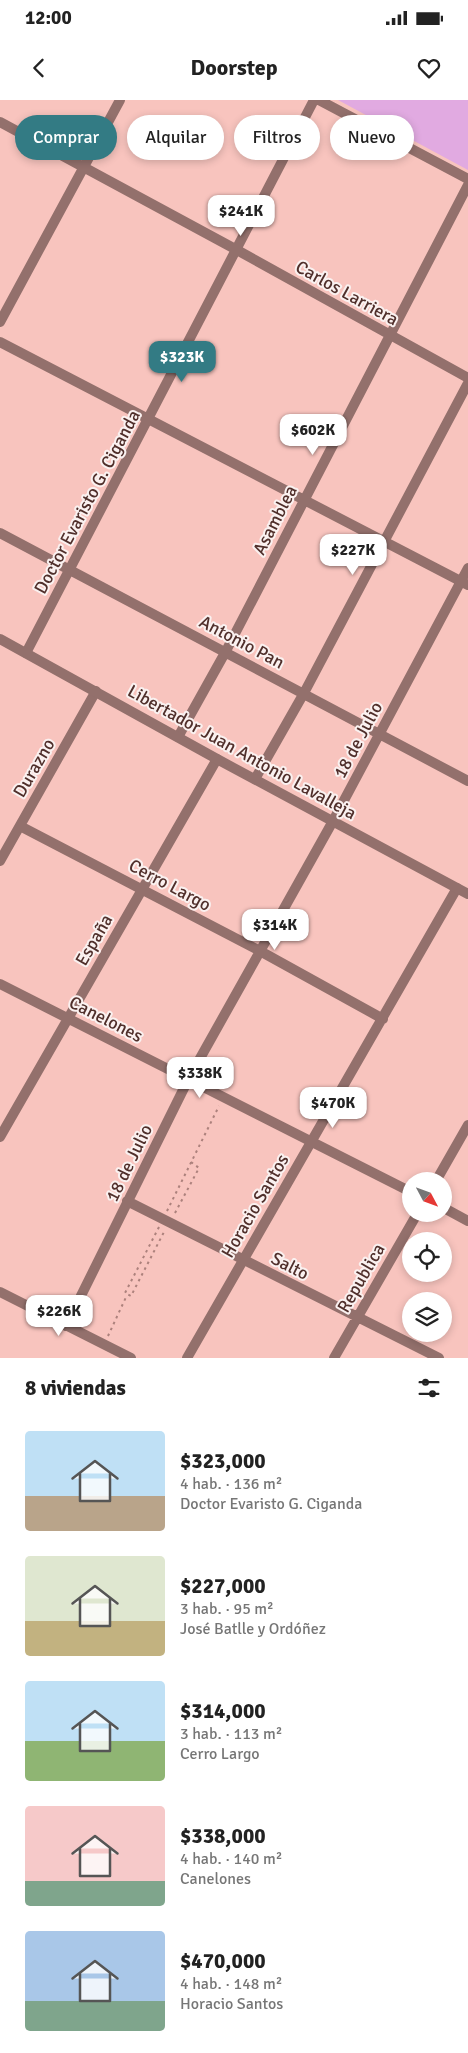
<!DOCTYPE html>
<html lang="es">
<head>
<meta charset="utf-8">
<style>
	:root { --surface:#fff; --page:#f6f6f6; --text:#222; --muted:#767676; --accent:#337b84 }
	body { margin:0; font-family:Signika,sans-serif; background:var(--page); color:var(--text); height:100vh; display:flex; flex-direction:column; font-size:19px; white-space:nowrap }
	* { box-sizing:border-box; margin:0 }
	p { font-size:16px; color:var(--muted) }
	.icon { flex:none; width:28px; height:28px; fill:none; stroke:currentColor; stroke-width:2; stroke-linecap:round; stroke-linejoin:round }
	.map { position:relative; height:1258px; overflow:hidden }
	.sheet { display:flex; flex-direction:column; background:var(--surface); flex:1 }
	.sheet>* { flex:none }
	.guide { position:absolute; left:15px; top:15px; width:439px; height:45px; display:flex; gap:10px }
	.needle { width:32px; rotate:131deg }
	.tools { position:absolute; left:402px; top:1072px; display:grid; gap:10px }
	.tools a { display:grid; place-items:center; width:50px; height:50px; border-radius:50%; background:var(--surface); box-shadow:0 2px 8px #0003; font-size:25px }
	.price { position:absolute; translate:-50% -42px; padding:0 11px; border-radius:10px; background:#fff; color:#222; font-size:16px; line-height:32px; filter:drop-shadow(0 1px 2px #0008) }
	.price::after { content:''; position:absolute; left:50%; top:30px; width:15px; height:11px; margin-left:-8px; background:inherit; clip-path:polygon(0 0,100% 0,50% 100%) }
	.price.on { background:var(--accent); color:#fff }
	ul { padding:0; list-style:none }
	li { display:flex; align-items:center; gap:15px; height:125px; padding:0 25px }
	li span { display:grid; place-items:center; flex:none; width:140px; height:100px; border-radius:5px; color:#555 }
	li>.icon { margin-inline-start:auto }
	span .icon { width:60px; height:60px; fill:#fffc; stroke-width:1 }
	li b { font-size:21px }
	h2 { display:flex; justify-content:space-between; align-items:center; height:60px; padding:0 25px; font-size:21px }
	.pill { padding:0 18px; border-radius:22px; background:var(--surface); box-shadow:0 2px 8px #0003; font-size:18px; line-height:45px }
	.pill.on { background:var(--accent); color:#fff }
	.status { display:flex; justify-content:space-between; align-items:center; height:35px; padding:0 25px; background:var(--surface); direction:ltr }
	.status svg { height:14px; fill:currentColor }
	header { display:flex; justify-content:space-between; align-items:center; height:65px; padding:0 25px; background:var(--surface); font-size:22px; font-weight:700 }
	.map>svg:first-child { display:block }
</style>
</head>
<body>
<div class="status"><b>12:00</b><svg viewBox="0 0 49 12"><path d="M0 12V9h3v3zM5 12V6h3v6zM10 12V3h3v9zM15 12V0h3v12zM26 1h20v11H26zM47 4h2v5h-2z"/></svg></div>
<header><svg class="icon" aria-label="back" viewBox="0 0 24 24"><path d="M15 5l-7 7 7 7"/></svg>Doorstep<svg class="icon" aria-label="heart" viewBox="0 0 24 24"><path d="M12 20l-8-8c-3-5 5-10 8-4 3-6 11-1 8 4z"/></svg></header>
<div class="map">
<svg width="468" height="1258" viewBox="0 0 468 1258">
	<rect width="100%" height="100%" fill="#f8c4be"/>
	<!-- green -->
	<path fill="#e1aae1" d="M338 0H468V70Z"/>
	<g fill="none" stroke-linecap="round" stroke-linejoin="round">
		<!-- path -->
		<path stroke="#ac817c" stroke-width="2" stroke-dasharray="2.5 4" stroke-linecap="butt" d="M167 1111 219 1006
			M175 1113 199 1068 191 1062
			M159 1127 125 1193 131 1196 165 1130
			M108 1236 127 1195"/>
		<!-- minor -->
		<path stroke="#93706c" stroke-width="10" d="M319 0 468 79
			M0 22 237 150 468 278
			M0 222 120 0
			M0 242 468 485
			M0 433 468 681
			M26 553 314 0
			M178 637 226 551 468 85
			M255 679 304 593 468 283
			M20 726 260 851 383 919
			M0 761 96 591
			M0 884 411 1092
			M0 1037 217 659
			M436 1081 468 1025
			M127 1101 439 1258
			M444 1108 468 1121
			M0 1192 131 1258
			M66 1226 189 978 333 721 468 468
			M187 1258 457 788
			M334 1258 417 1114"/>
		<!-- tertiary -->
		<path stroke="#93706c" stroke-width="10" d="M0 539 217 659 468 794"/>
	</g>
	<g text-anchor="middle" dominant-baseline="central" stroke-width="4" stroke-linejoin="round" paint-order="stroke">
		<!-- street labels -->
		<g font-size="18" fill="#502f2b" stroke="#faf1f0">
			<text transform="translate(347 193) rotate(29)">Carlos Larriera</text>
			<text transform="translate(87 402) rotate(-62)">Doctor Evaristo G. Ciganda</text>
			<text transform="translate(275 420) rotate(-63)">Asamblea</text>
			<text transform="translate(242 542) rotate(28)">Antonio Pan</text>
			<text transform="translate(358 640) rotate(-62)">18 de Julio</text>
			<text transform="translate(242 652) rotate(29)">Libertador Juan Antonio Lavalleja</text>
			<text transform="translate(34 668) rotate(-60)">Durazno</text>
			<text transform="translate(170 785) rotate(28)">Cerro Largo</text>
			<text transform="translate(94 840) rotate(-60)">España</text>
			<text transform="translate(106 919) rotate(27)">Canelones</text>
			<text transform="translate(129 1063) rotate(-64)">18 de Julio</text>
			<text transform="translate(255 1106) rotate(-60)">Horacio Santos</text>
			<text transform="translate(290 1166) rotate(27)">Salto</text>
			<text transform="translate(361 1178) rotate(-60)">Republica</text>
		</g>
	</g>
</svg>
<div class="tools">
<a><svg class="needle" viewBox="-14 -14 28 28"><path d="M0-13l5 13h-10z" fill="#e53935"/><path d="M0 13l5-13h-10z" fill="#767676"/></svg></a>
<a><svg class="icon" aria-label="locate" viewBox="0 0 24 24"><circle cx="12" cy="12" r="6"/><path d="M12 2v4M12 18v4M2 12h4M18 12h4"/></svg></a>
<a><svg class="icon" aria-label="layers" viewBox="0 0 24 24"><path d="M12 4l9 5-9 5-9-5zM3 14l9 5 9-5"/></svg></a>
</div>
<b class="price" style="left:241px;top:137px">$241K</b>
<b class="price on" style="left:182px;top:283px">$323K</b>
<b class="price" style="left:313px;top:356px">$602K</b>
<b class="price" style="left:353px;top:476px">$227K</b>
<b class="price" style="left:275px;top:851px">$314K</b>
<b class="price" style="left:200px;top:999px">$338K</b>
<b class="price" style="left:333px;top:1029px">$470K</b>
<b class="price" style="left:59px;top:1237px">$226K</b>
<div class="guide">
<a class="pill on">Comprar</a>
<a class="pill">Alquilar</a>
<a class="pill">Filtros</a>
<a class="pill">Nuevo</a>
</div>
</div>
<section class="sheet">
<h2>8 viviendas<svg class="icon" aria-label="filters" viewBox="0 0 24 24"><path d="M4 7h16M4 17h16"/><circle cx="9" cy="7" r="2"/><circle cx="15" cy="17" r="2"/></svg></h2>
<ul>
<li><span style="background:linear-gradient(#bfe0f5 65%,#b9a48a 0)"><svg class="icon" aria-label="home" viewBox="0 0 24 24"><path d="M3 11l9-7 9 7M6 9v11h12V9"/></svg></span><div><b>$323,000</b><p>4 hab. · 136 m²</p><p>Doctor Evaristo G. Ciganda</p></div></li>
<li><span style="background:linear-gradient(#dfe7d0 65%,#c2b280 0)"><svg class="icon" aria-label="home" viewBox="0 0 24 24"><path d="M3 11l9-7 9 7M6 9v11h12V9"/></svg></span><div><b>$227,000</b><p>3 hab. · 95 m²</p><p>José Batlle y Ordóñez</p></div></li>
<li><span style="background:linear-gradient(#bfe0f5 60%,#8fb573 0)"><svg class="icon" aria-label="home" viewBox="0 0 24 24"><path d="M3 11l9-7 9 7M6 9v11h12V9"/></svg></span><div><b>$314,000</b><p>3 hab. · 113 m²</p><p>Cerro Largo</p></div></li>
<li><span style="background:linear-gradient(#f6c9c9 75%,#7fa58c 0)"><svg class="icon" aria-label="home" viewBox="0 0 24 24"><path d="M3 11l9-7 9 7M6 9v11h12V9"/></svg></span><div><b>$338,000</b><p>4 hab. · 140 m²</p><p>Canelones</p></div></li>
<li><span style="background:linear-gradient(#a9c7e8 70%,#7fa58c 0)"><svg class="icon" aria-label="home" viewBox="0 0 24 24"><path d="M3 11l9-7 9 7M6 9v11h12V9"/></svg></span><div><b>$470,000</b><p>4 hab. · 148 m²</p><p>Horacio Santos</p></div></li>
</ul>
</section>
</body>
</html>
